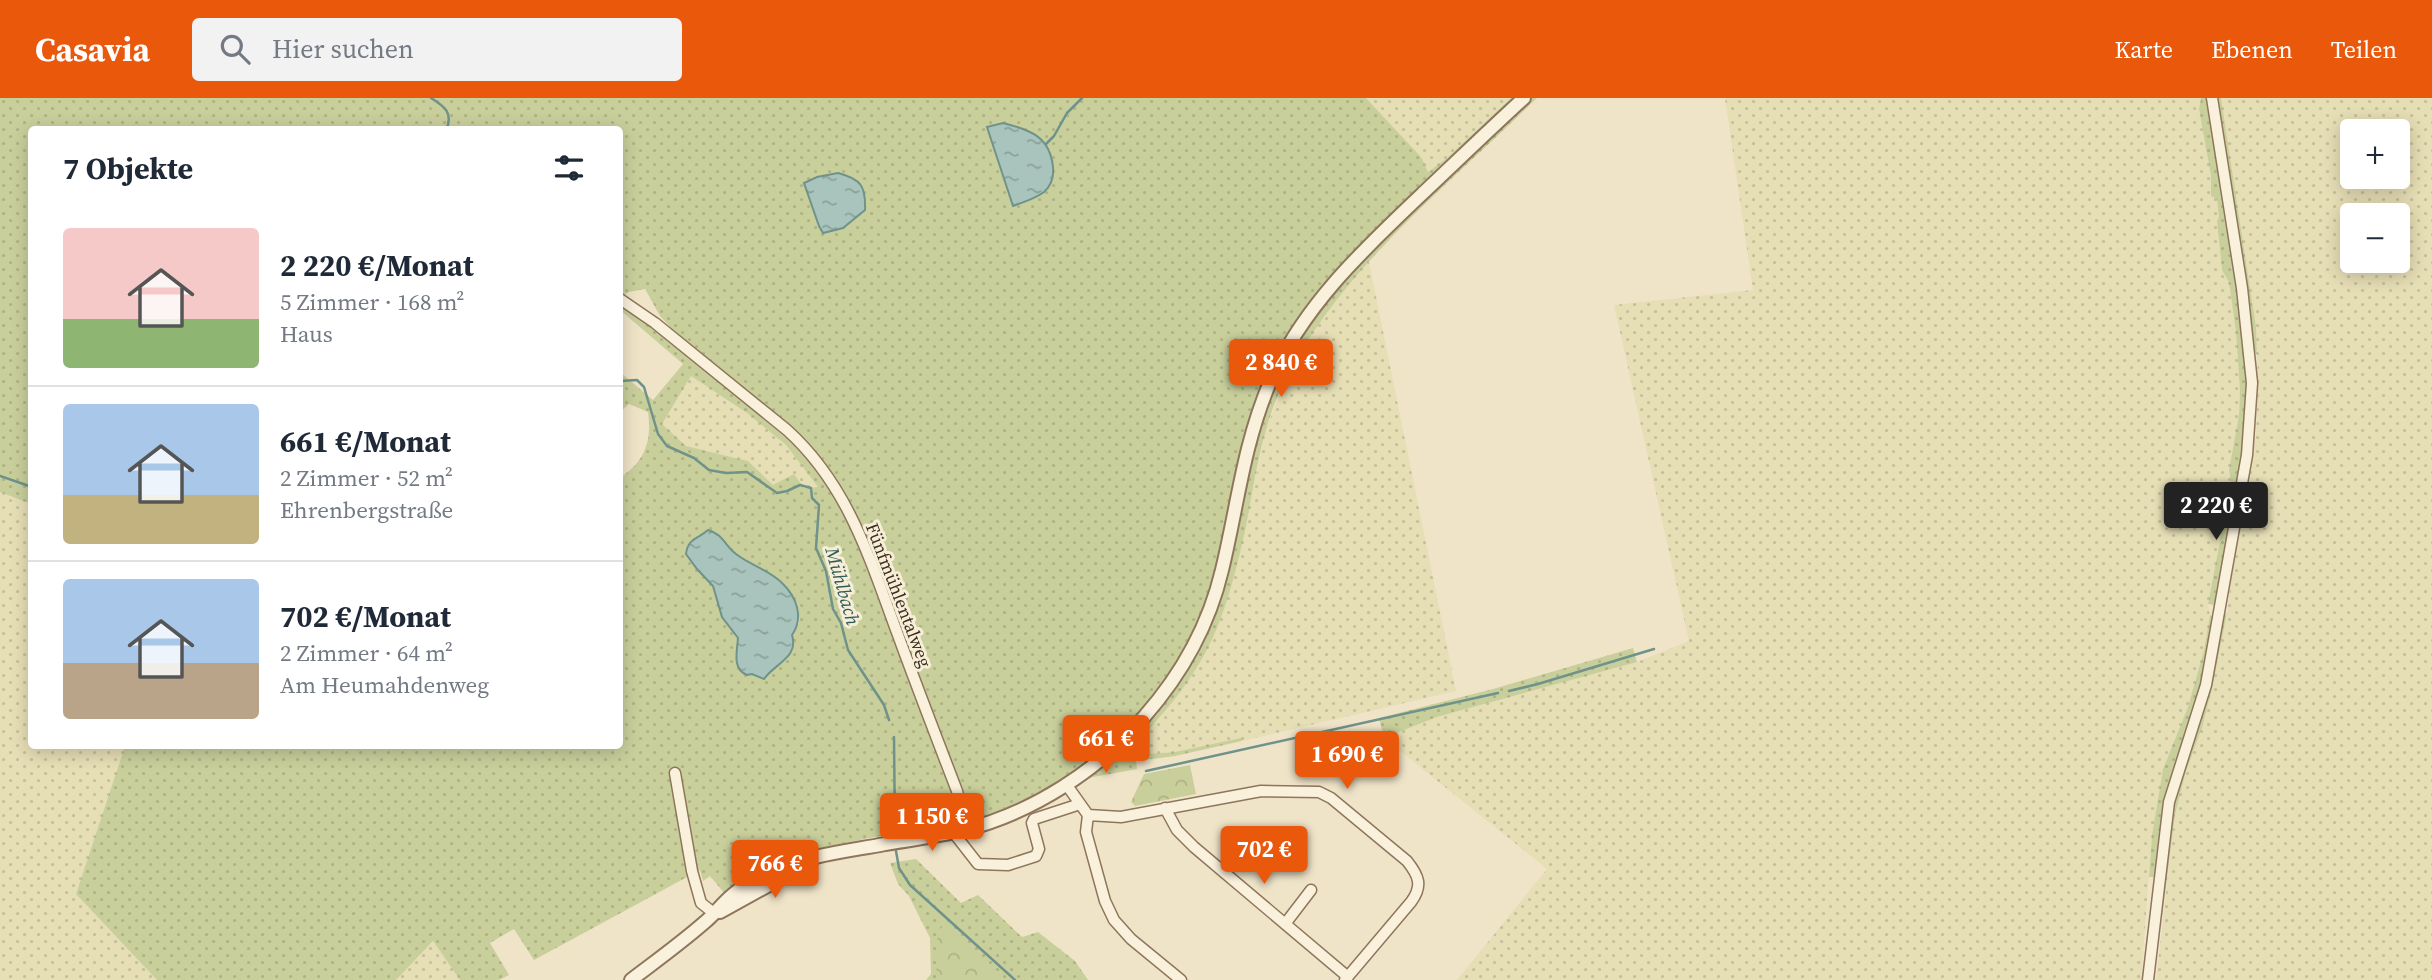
<!DOCTYPE html>
<html lang="de">
<head>
<meta charset="utf-8">
<style>
	:root { --surface:#fff; --page:#f2f2f3; --text:#1f2937; --muted:#747a83; --line:#e0e1e3; --accent:#ea580c }
	body { margin:0; font-family:"Source Serif 4",serif; background:var(--page); color:var(--text); height:100vh; display:flex; flex-direction:column; font-size:26px; white-space:nowrap }
	* { box-sizing:border-box; margin:0 }
	p { font-size:23px; color:var(--muted) }
	.icon { flex:none; width:38px; height:38px; fill:none; stroke:currentColor; stroke-width:2; stroke-linecap:round; stroke-linejoin:round }
	.map { position:relative; flex:1; overflow:hidden }
	.details { position:absolute; left:28px; top:28px; width:595px; height:623px; display:flex; flex-direction:column; background:var(--surface); border-radius:7px; box-shadow:0 4px 18px #0003 }
	.details>* { flex:none }
	.controls { position:absolute; left:2340px; top:21px; display:grid; gap:14px }
	.controls a { display:grid; place-items:center; width:70px; height:70px; border-radius:7px; background:var(--surface); box-shadow:0 4px 18px #0003; font-size:35px }
	.price { position:absolute; translate:-50% -60px; padding:0 16px; border-radius:7px; background:var(--accent); color:#fff; font-size:23px; line-height:46px; filter:drop-shadow(0 2px 4px #0008) }
	.price::after { content:''; position:absolute; left:50%; top:42px; width:21px; height:16px; margin-left:-10px; background:inherit; clip-path:polygon(0 0,100% 0,50% 100%) }
	.price.current { background:#222; color:#fff }
	ul { padding:0; list-style:none }
	li { display:flex; align-items:center; gap:21px; height:175px; padding:0 35px }
	li+li { border-top:2px solid var(--line) }
	li span { display:grid; place-items:center; flex:none; width:196px; height:140px; border-radius:7px; color:#555 }
	li>.icon { margin-inline-start:auto }
	span .icon { width:84px; height:84px; fill:#fffc; stroke-width:1 }
	li b { font-size:30px }
	h2 { display:flex; justify-content:space-between; align-items:center; height:84px; padding:0 35px; font-size:30px }
	header { display:flex; align-items:center; gap:42px; box-sizing:border-box; height:98px; padding:0 35px; background:var(--accent); color:#fff }
	header strong { font-size:33px }
	nav { display:flex; gap:38px; margin-inline-start:auto; font-size:24px }
	.search { width:490px; height:63px; background:var(--page); display:flex; align-items:center; gap:18px; box-sizing:border-box; padding:0 24px; border-radius:7px; color:var(--muted); font-size:26px }
	.map>svg:first-child { display:block }
</style>
</head>
<body>
<header>
<strong>Casavia</strong>
<div class="search"><svg class="icon" aria-label="search" viewBox="0 0 24 24"><circle cx="10" cy="10" r="6"/><path d="M15 15l6 6"/></svg>Hier suchen</div>
<nav><a>Karte</a><a>Ebenen</a><a>Teilen</a></nav>
</header>
<div class="map">
<svg width="2432" height="882" viewBox="0 0 2432 882">
	<defs>
		<pattern id="farmland-dots" width="8" height="8" patternUnits="userSpaceOnUse" patternTransform="scale(1.75)"><rect width="8" height="8" fill="#e6deb5"/><path d="M2 2h.1M6 6h.1" fill="none" stroke="#c6bf9b" stroke-width="1.8" stroke-linecap="round"/></pattern>
		<pattern id="grass-dots" width="8" height="8" patternUnits="userSpaceOnUse" patternTransform="scale(1.75)"><rect width="8" height="8" fill="#c9cf9b"/><path d="M2 2h.1M6 6h.1" fill="none" stroke="#aeb285" stroke-width="1.8" stroke-linecap="round"/></pattern>
		<pattern id="park-crowns" width="20" height="18" patternUnits="userSpaceOnUse" patternTransform="scale(1.75)"><rect width="20" height="18" fill="#c9cf9b"/><path d="M2 6a3 3 0 1 1 6 0M12 15a3 3 0 1 1 6 0" fill="none" stroke="#aeb285"/></pattern>
		<pattern id="water-ripples" width="26" height="14" patternUnits="userSpaceOnUse" patternTransform="scale(1.75)"><rect width="26" height="14" fill="#a9c4bc"/><path d="M2 4q2-2 4 0t4 0M15 11q2-2 4 0t4 0" fill="none" stroke="#8ba098"/></pattern>
	</defs>
	<rect width="100%" height="100%" fill="#f0e4c8"/>
	<!-- farmland -->
	<path fill="url(#farmland-dots)" fill-rule="evenodd" d="M1366 0H1511L1447 60 1428 74 1421 59Z
		M1725 0H2201L2199 11 2211 78V98L2217 101 2219 119 2217 124 2222 171 2229 183 2236 234 2240 293 2239 317 2229 372 2231 385 2208 506 2210 517 2204 552 2188 609 2163 671 2158 702 2152 737 2141 882H1457L1547 771 1384 640 1437 619 1637 564 1689 543 1614 207 1753 192Z
		M2221 0H2432V882H2156L2175 717 2186 673 2202 630 2212 591 2227 515 2232 471 2256 336 2258 288 2256 229ZM2352 33H2398V79H2352ZM2352 117H2398V163H2352Z
		M1369 164 1456 593 1242 643 1241 641 1175 654 1136 657 1131 651 1155 625 1214 535 1232 484 1266 332 1283 287 1306 243 1328 211Z
		M691 278 747 315 786 347 819 390 773 387 748 363 686 348 662 326Z
		M0 394 31 406 32 648H125L76 796 157 882H0Z
		M433 843 460 882H396Z"/>
	<!-- grass -->
	<path fill="url(#grass-dots)" fill-rule="evenodd" d="M0 0H1366L1421 59 1428 74 1447 60 1511 0H1517C1477 38 1438 75 1398 113 1359 149 1319 185 1293 231 1284 246 1278 264 1271 280 1257 312 1242 344 1235 379 1228 412 1225 446 1216 478 1181 594 1092 683 977 720L969 714 869 446 858 420 832 375 807 343 678 237 660 218 645 191 629 194 620 200 779 332 812 366 828 389 853 434 957 711 954 722 948 727C875 740 783 747 725 796L710 778 703 783 700 772 534 862 514 831 490 845 509 877 499 882H460L433 843 396 882H157L76 796 125 648H620V380C645 363 652 344 648 314L629 306 620 314V274L653 302 683 266 620 212V32H32L31 406 0 394ZM987 29 1050 52C1057 89 1048 97 1013 107ZM691 278 747 315 786 347 818 389 804 390 794 376 773 387 748 363 686 348 662 326ZM714 434C724 440 728 450 737 457 762 473 803 489 799 525L792 537 787 561 774 568 764 581 752 575 736 562 738 540 722 519 713 488 690 463 698 437Z
		M1531 0H1537C1447 89 1342 169 1284 284 1261 331 1255 383 1245 433 1236 473 1224 523 1203 559 1184 593 1158 622 1131 651L1137 657 1175 654 1241 640 1242 643 1175 658 1136 663 1137 671 1088 680C1156 621 1198 571 1226 483 1237 450 1240 413 1247 379 1256 334 1272 290 1294 250 1319 204 1356 168 1392 132 1438 87 1485 44 1531 0Z
		M2201 0H2209L2237 181 2249 288 2245 348 2218 503 2214 507 2208 506 2231 385 2229 372 2239 317 2240 293 2236 234 2229 184 2222 172 2217 123 2219 119 2217 101 2211 98V78L2199 11Z
		M2216 0H2221L2256 229 2257 257 2253 251Z
		M2227 515 2212 591 2202 630 2186 673 2175 717 2162 820H2157L2171 712 2221 520Z
		M2210 517 2213 519 2214 525 2202 587 2157 779H2149L2152 737 2163 671 2188 609 2204 552Z
		M1633 550 1637 564 1437 619 1384 640 1379 620 1493 591Z
		M916 761 961 805 978 797 1022 839 1038 834 1075 863 1088 882H926L931 876 930 840 909 798 898 786 890 765Z"/>
	<!-- park -->
	<path fill="url(#park-crowns)" d="M1190 667 1196 696 1135 708 1131 704 1144 676Z
		M943 827 1004 882H937C936 865 933 842 943 827Z"/>
	<!-- water -->
	<path fill="url(#water-ripples)" stroke="#6f938a" stroke-width="2" d="M1003 25C1031 32 1050 39 1053 69 1054 79 1052 87 1044 94 1035 101 1023 104 1013 108L987 29Z
		M838 75C861 81 866 88 865 112L843 130 823 135 819 128 804 85 817 79Z
		M708 432C723 436 725 448 736 456 750 467 769 472 782 485 797 499 804 520 792 537 799 560 775 565 764 581L752 576 747 577C732 571 737 554 738 540L722 519 713 488 697 471 686 456C688 440 698 441 708 432Z"/>
	<g fill="none" stroke-linecap="round" stroke-linejoin="round">
		<!-- stream -->
		<path stroke="#6f938a" stroke-width="2.5" d="M431 0C444 8 454 15 446 32
			M1046 46 1054 38 1067 15 1082 0
			M620 283 637 282 644 289 658 336 667 348 694 360 709 372 726 375 747 374 777 395 787 393 800 387 811 390 812 400 819 407 816 450 826 473 833 511 841 525 848 552 884 607 889 622
			M0 378 32 389
			M1509 593 1538 586 1654 551
			M894 639 895 737
			M1146 673 1498 595
			M896 753 899 770 910 787 1015 882"/>
		<defs>
			<path id="minor" d="M620 201 655 225 787 332C849 388 870 462 898 537 917 589 937 641 957 693L966 731
				M675 675 692 773 701 805 715 816
				M1066 686 1088 717 1086 734 1105 803 1114 822 1131 841 1181 882
				M1165 710 1177 732 1194 749 1348 879
				M1088 717 1121 719 1261 693 1319 694 1331 700 1407 763C1419 778 1423 788 1411 804L1345 882
				M953 734 978 766 1008 767 1036 758 1039 751 1032 725 1034 721 1080 706
				M1285 826 1311 792
				M2148 882 2169 704 2206 587 2247 357 2252 285 2242 190 2212 0"/>
			<path id="tertiary" d="M720 814 796 772
				M631 882C656 863 681 845 705 824 714 817 720 808 729 800 741 788 759 780 774 773 808 757 849 753 885 746 912 742 939 738 964 732 1032 715 1099 672 1144 619 1181 577 1209 527 1222 472 1238 406 1243 348 1270 284 1302 209 1363 152 1421 97 1455 65 1489 32 1524 0"/>
		</defs>
		<!-- minor casing -->
		<use href="#minor" stroke="#8d765c" stroke-width="13"/>
		<!-- tertiary casing -->
		<use href="#tertiary" stroke="#8d765c" stroke-width="16"/>
		<!-- minor -->
		<use href="#minor" stroke="#faf1dc" stroke-width="10"/>
		<!-- tertiary -->
		<use href="#tertiary" stroke="#faf1dc" stroke-width="12"/>
	</g>
	<g text-anchor="middle" dominant-baseline="central" stroke-width="6" stroke-linejoin="round" paint-order="stroke">
		<!-- street labels -->
		<g font-size="18" fill="#3d2e20" stroke="#f7eed8">
			<text transform="translate(899 497) rotate(69)">Fünfmühlentalweg</text>
		</g>
		<!-- water labels -->
		<g font-size="19" font-style="italic" fill="#2f5d5a" stroke="#f7eed8">
			<text transform="translate(843 488) rotate(74)">Mühlbach</text>
		</g>
	</g>
</svg>
<div class="controls">
<a>+</a>
<a>−</a>
</div>
<b class="price" style="left:1281px;top:301px">2 840 €</b>
<b class="price current" style="left:2216px;top:444px">2 220 €</b>
<b class="price" style="left:1106px;top:677px">661 €</b>
<b class="price" style="left:1347px;top:693px">1 690 €</b>
<b class="price" style="left:932px;top:755px">1 150 €</b>
<b class="price" style="left:1264px;top:788px">702 €</b>
<b class="price" style="left:775px;top:802px">766 €</b>
<section class="details">
<h2>7 Objekte<svg class="icon" aria-label="filters" viewBox="0 0 24 24"><path d="M4 7h16M4 17h16"/><circle cx="9" cy="7" r="2"/><circle cx="15" cy="17" r="2"/></svg></h2>
<ul>
<li><span style="background:linear-gradient(#f6c9c9 65%,#8fb573 0)"><svg class="icon" aria-label="home" viewBox="0 0 24 24"><path d="M3 11l9-7 9 7M6 9v11h12V9"/></svg></span><div><b>2 220 €/Monat</b><p>5 Zimmer · 168 m²</p><p>Haus</p></div></li>
<li><span style="background:linear-gradient(#a9c7e8 65%,#c2b280 0)"><svg class="icon" aria-label="home" viewBox="0 0 24 24"><path d="M3 11l9-7 9 7M6 9v11h12V9"/></svg></span><div><b>661 €/Monat</b><p>2 Zimmer · 52 m²</p><p>Ehrenbergstraße</p></div></li>
<li><span style="background:linear-gradient(#a9c7e8 60%,#b9a48a 0)"><svg class="icon" aria-label="home" viewBox="0 0 24 24"><path d="M3 11l9-7 9 7M6 9v11h12V9"/></svg></span><div><b>702 €/Monat</b><p>2 Zimmer · 64 m²</p><p>Am Heumahdenweg</p></div></li>
</ul>
</section>
</div>
</body>
</html>
